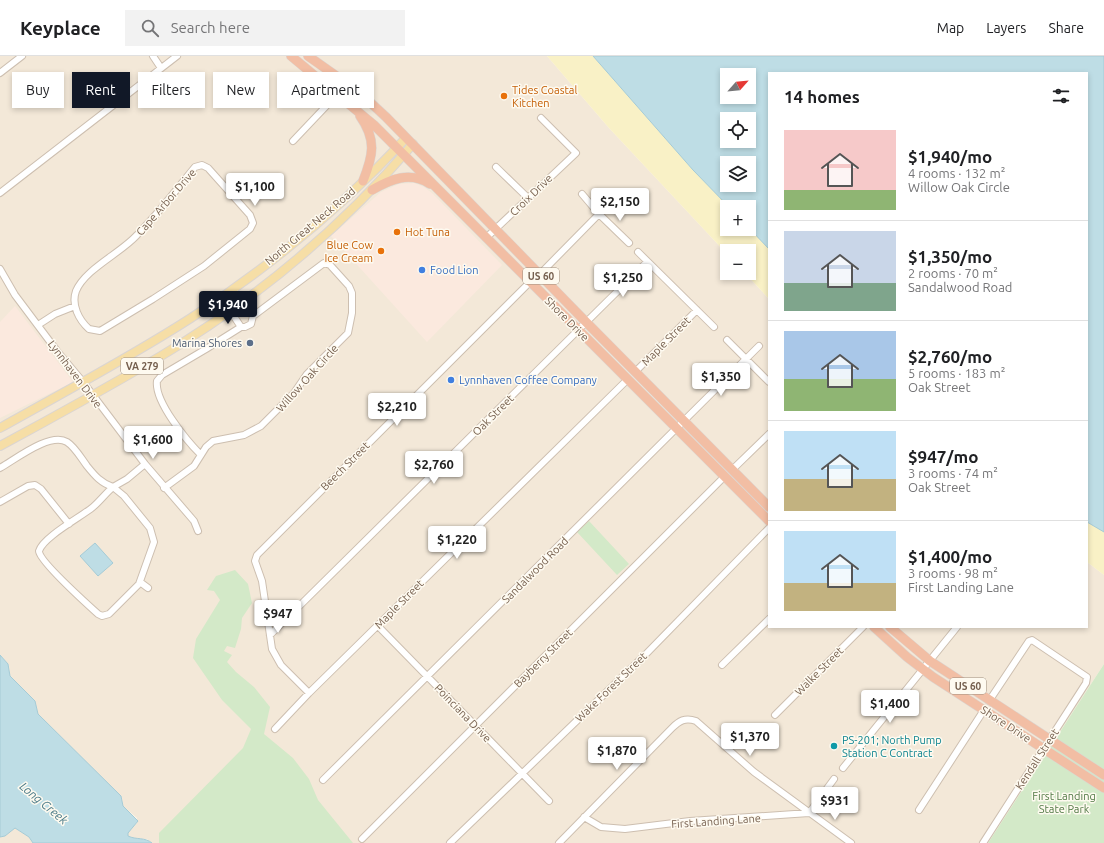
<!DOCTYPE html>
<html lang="en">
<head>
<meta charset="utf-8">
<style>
	:root { --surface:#fff; --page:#f2f2f2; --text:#202124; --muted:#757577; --line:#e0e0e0; --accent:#111827 }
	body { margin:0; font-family:Ubuntu,sans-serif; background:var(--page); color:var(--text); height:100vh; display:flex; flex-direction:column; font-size:15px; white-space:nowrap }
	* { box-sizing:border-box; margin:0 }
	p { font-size:13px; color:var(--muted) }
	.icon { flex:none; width:22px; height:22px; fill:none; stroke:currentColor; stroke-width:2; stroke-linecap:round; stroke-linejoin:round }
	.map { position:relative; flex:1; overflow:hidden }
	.details { position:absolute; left:768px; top:16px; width:320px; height:556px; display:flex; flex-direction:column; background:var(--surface); border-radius:0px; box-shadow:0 2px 6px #0003 }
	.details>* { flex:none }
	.top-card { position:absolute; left:12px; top:16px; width:380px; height:36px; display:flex; gap:8px }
	.needle { width:26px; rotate:63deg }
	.controls { position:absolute; left:720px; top:12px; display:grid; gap:8px }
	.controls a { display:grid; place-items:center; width:36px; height:36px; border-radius:0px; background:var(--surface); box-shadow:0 2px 6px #0003; font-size:20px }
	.price { position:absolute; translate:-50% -34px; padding:0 9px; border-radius:4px; background:#fff; color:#222; font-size:13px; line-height:26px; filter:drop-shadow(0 1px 2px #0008) }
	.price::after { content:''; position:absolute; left:50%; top:24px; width:12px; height:9px; margin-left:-6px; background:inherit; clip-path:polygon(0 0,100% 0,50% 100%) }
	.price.selected { background:var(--accent); color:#fff }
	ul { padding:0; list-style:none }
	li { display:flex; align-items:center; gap:12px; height:100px; padding:0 16px }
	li+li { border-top:1px solid var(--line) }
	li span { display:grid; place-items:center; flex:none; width:112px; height:80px; border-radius:0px; color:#555 }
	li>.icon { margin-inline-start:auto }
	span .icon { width:48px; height:48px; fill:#fffc; stroke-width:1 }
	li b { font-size:17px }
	h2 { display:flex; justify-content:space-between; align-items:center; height:48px; padding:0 16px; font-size:17px }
	.chip { padding:0 14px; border-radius:0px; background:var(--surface); box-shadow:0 2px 6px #0003; font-size:14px; line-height:36px }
	.chip.selected { background:var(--accent); color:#fff }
	header { display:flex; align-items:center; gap:24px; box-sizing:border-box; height:56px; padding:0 20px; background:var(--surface); border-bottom:1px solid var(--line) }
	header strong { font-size:19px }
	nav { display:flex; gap:22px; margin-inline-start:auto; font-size:14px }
	.search { width:280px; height:36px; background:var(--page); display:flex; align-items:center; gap:10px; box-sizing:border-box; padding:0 14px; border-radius:0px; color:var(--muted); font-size:15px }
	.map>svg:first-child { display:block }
</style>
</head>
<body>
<header>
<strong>Keyplace</strong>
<div class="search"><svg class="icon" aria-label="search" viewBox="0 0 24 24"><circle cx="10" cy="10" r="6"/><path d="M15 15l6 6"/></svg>Search here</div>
<nav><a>Map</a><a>Layers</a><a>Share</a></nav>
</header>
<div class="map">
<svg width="1104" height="787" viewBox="0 0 1104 787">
	<rect width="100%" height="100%" fill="#fcf6ea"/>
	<!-- residential -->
	<path fill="#f3e8d8" d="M0 0H547L609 72 727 198V217H745L769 243V571H1087V506L1104 519V608L988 787H152L147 783H135L128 780V777L137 767V762L123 750 122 742 38 658 35 645 10 620 9 609 0 599Z
		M15 772 29 781 33 787H0V781L5 780Z"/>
	<!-- commercial -->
	<path fill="#fbe9de" d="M414 127 424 131 433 138 502 209 427 286 331 180 381 136 399 128Z
		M15 250 73 326 0 362V266Z"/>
	<!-- green -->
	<path fill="#d3e9c8" d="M589 465 629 508 617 519 577 476Z
		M235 514 248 528 252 547 242 562 241 573 235 592 227 590 224 595 232 599 227 606 236 616 254 631 270 651 264 678 293 702 309 723 318 744 353 787H159V777L243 692 251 673 222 644 193 602 196 583 220 544 214 535 207 534 216 520Z
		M1104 608V787H988Z"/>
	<!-- sand -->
	<path fill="#f9f1c6" d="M547 0H593L693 114 729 151H727V173L749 172 769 193V243L745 217H749V195H727V198L609 72Z
		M1087 466 1104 476V519L1087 506Z"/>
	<!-- water -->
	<path fill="#bedde5" stroke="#a5cbd6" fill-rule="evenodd" d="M593 0H1104V476L1087 466V17H769V193L749 172V151H729L693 114ZM727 19H749V41H727ZM727 63H749V85H727ZM727 107H749V129H727Z
		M95 487 113 507 98 520 80 500Z
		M0 599 8 608 10 620 35 645 38 658 121 740 123 750 138 765 128 777V780C136 784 145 781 152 787H33L29 781 15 772 5 780 0 781Z"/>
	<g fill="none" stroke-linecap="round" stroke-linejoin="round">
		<defs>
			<path id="minor" d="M153 0 161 12
				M0 17 22 0
				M293 85 348 27
				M202 109 208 112 250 159 253 167 250 173 204 210 153 243 100 275 89 273C79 264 71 249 76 235 85 213 121 197 137 179 158 158 176 134 195 111Z
				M496 111 528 142
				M0 137 177 0
				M582 138 599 158 629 187
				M486 182 576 97 541 62
				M638 196 714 271
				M0 213 15 239 57 295 83 326 145 408 194 465 198 475
				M539 219 599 158
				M221 241 241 271
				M38 269 55 258 75 250
				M727 284 769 326
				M635 316 697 254
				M201 399C187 385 154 345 157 325L162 319 206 293 241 271H245L251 268 253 260 233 233
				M0 412C16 403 50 376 67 386 75 391 81 402 87 410 95 420 101 427 113 431L127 423 145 408
				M732 414 769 378
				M113 431 124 440 150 472 154 486 139 528 109 558 102 560 98 558C87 548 39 505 39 495 43 481 81 461 93 451 100 445 106 437 113 431Z
				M164 432 194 410 206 391 213 385 244 379 261 370 294 337 307 318 348 277 352 257V237L349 230 330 209 324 207 253 260
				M0 446 28 430 35 429 41 433 69 468
				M140 526 148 532
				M377 569 549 745
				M270 579 647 206
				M722 609 769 563
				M309 637 281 609 272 593 262 525 255 505 257 499 530 226
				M775 659 863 571
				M275 673 309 637 627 324
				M843 712 957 571
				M323 724 759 290
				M919 754 984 654
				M584 761 601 771 625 773 690 765 809 757 834 723
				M362 783 724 421
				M450 787 646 598 769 472
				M559 787 672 672C679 665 685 661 696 665L754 716 851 787
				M983 787 1086 627 1087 621 1032 584 1029 585 989 645"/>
			<path id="major" d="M0 372C64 336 129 302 191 262 269 211 343 150 406 82
				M0 390C54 361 108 331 161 300 255 244 342 171 413 88"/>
			<path id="highway" d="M291 0 374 69 769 465
				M308 0 359 36 386 61 586 266 769 451
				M360 60C377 84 373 100 363 125
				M372 134C391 123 410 115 430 128
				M874 571 907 601 933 621 1104 732
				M890 571 930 605 1104 719"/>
		</defs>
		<!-- minor casing -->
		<use href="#minor" stroke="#cdbfb0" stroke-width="8"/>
		<!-- major casing -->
		<use href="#major" stroke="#dbd5d1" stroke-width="10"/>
		<!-- highway casing -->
		<use href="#highway" stroke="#dbd5d1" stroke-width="10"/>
		<!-- minor -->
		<use href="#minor" stroke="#fff" stroke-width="6"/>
		<!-- major -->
		<use href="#major" stroke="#f6dea6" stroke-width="8"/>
		<!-- highway -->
		<use href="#highway" stroke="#f2bea4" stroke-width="9"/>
	</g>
	<!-- markers -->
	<g fill="#e8710a" stroke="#fefaf0" stroke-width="1.5">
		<circle cx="504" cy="40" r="4"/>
		<circle cx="397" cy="176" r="4"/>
		<circle cx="381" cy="195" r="4"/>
	</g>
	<g fill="#3f7fe0" stroke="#fefaf0" stroke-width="1.5">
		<circle cx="422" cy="214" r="4"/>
		<circle cx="451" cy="324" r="4"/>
	</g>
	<circle fill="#5c6f8a" stroke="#fefaf0" stroke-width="1.5" cx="250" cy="287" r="4"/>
	<circle fill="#0f9aa8" stroke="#fefaf0" stroke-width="1.5" cx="834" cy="690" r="4"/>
	<g text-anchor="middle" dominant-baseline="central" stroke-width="3" stroke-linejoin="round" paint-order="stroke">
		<!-- shield labels -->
		<g fill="#fefaf0" stroke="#9e8e7f" stroke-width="1">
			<rect x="523" y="212" width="36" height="16" rx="3"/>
			<rect x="121" y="302" width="42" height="16" rx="3"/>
			<rect x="950" y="622" width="36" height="16" rx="3"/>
		</g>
		<g font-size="10" font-weight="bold" fill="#755f4e">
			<text x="541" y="220">US 60</text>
			<text x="142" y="310">VA 279</text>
			<text x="968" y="630">US 60</text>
		</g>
		<!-- food labels -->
		<g font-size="11" fill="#c56008" stroke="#fefaf0" text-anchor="start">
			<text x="512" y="34">Tides Coastal<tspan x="512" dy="13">Kitchen</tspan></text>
			<text x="405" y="176">Hot Tuna</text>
			<text x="373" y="189" text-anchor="end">Blue Cow<tspan x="373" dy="13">Ice Cream</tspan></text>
		</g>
		<!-- street labels -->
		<g font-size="11" fill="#755f4e" stroke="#fefaf0">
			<text transform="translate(531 139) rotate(-44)">Croix Drive</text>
			<text transform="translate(166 146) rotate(-49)">Cape Arbor Drive</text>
			<text transform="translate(310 170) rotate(-40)">North Great Neck Road</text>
			<text transform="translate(567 263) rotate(45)">Shore Drive</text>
			<text transform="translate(666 285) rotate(-45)">Maple Street</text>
			<text transform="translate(75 318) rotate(53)">Lynnhaven Drive</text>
			<text transform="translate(307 322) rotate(-48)">Willow Oak Circle</text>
			<text transform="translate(493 359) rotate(-45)">Oak Street</text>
			<text transform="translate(345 410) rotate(-45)">Beech Street</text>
			<text transform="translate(535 514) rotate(-45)">Sandalwood Road</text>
			<text transform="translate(399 548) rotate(-45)">Maple Street</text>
			<text transform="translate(543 602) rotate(-45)">Bayberry Street</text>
			<text transform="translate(819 615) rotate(-45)">Walke Street</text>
			<text transform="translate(611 631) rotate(-44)">Wake Forest Street</text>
			<text transform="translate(463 657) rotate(46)">Poinciana Drive</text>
			<text transform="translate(1006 668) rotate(33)">Shore Drive</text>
			<text transform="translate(1037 703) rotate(-57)">Kendall Street</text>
			<text transform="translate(716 765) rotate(-4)">First Landing Lane</text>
		</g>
		<!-- shop labels -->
		<g font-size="11" fill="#366cbe" stroke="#fefaf0" text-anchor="start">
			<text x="430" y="214">Food Lion</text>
			<text x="459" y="324">Lynnhaven Coffee Company</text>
		</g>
		<!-- service labels -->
		<g font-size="11" fill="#4e5e75" stroke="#fefaf0" text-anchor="end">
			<text x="242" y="287">Marina Shores</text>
		</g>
		<!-- culture labels -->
		<g font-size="11" fill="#0d838f" stroke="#fefaf0" text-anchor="start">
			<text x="842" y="684">PS-201; North Pump<tspan x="842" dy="13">Station C Contract</tspan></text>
		</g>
		<!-- park labels -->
		<g font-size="11" fill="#527a46" stroke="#fefaf0">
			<text x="1064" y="740">First Landing<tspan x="1064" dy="13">State Park</tspan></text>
		</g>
		<!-- water labels -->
		<g font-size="12" font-style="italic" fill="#487987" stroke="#fefaf0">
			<text transform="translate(44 747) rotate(40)">Long Creek</text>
		</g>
	</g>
</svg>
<div class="controls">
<a><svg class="needle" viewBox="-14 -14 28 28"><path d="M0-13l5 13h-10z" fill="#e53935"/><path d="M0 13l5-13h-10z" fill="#757577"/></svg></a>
<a><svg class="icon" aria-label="locate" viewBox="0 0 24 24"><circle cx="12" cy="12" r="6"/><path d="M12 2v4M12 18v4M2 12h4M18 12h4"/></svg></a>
<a><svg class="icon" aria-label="layers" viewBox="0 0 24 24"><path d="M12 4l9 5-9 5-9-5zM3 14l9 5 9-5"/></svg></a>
<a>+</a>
<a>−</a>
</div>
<b class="price" style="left:255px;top:151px">$1,100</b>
<b class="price" style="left:620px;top:166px">$2,150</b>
<b class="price" style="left:623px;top:242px">$1,250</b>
<b class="price selected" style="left:228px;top:269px">$1,940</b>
<b class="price" style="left:721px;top:341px">$1,350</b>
<b class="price" style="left:397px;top:371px">$2,210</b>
<b class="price" style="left:153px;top:404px">$1,600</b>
<b class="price" style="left:434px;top:429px">$2,760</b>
<b class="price" style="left:457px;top:504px">$1,220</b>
<b class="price" style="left:278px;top:578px">$947</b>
<b class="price" style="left:890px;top:668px">$1,400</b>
<b class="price" style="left:750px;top:701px">$1,370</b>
<b class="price" style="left:617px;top:715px">$1,870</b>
<b class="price" style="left:835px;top:765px">$931</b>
<div class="top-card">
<a class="chip">Buy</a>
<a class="chip selected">Rent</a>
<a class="chip">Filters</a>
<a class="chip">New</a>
<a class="chip">Apartment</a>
</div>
<section class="details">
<h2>14 homes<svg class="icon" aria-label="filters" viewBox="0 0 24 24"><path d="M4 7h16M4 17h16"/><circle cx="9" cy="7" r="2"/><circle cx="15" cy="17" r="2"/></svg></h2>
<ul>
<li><span style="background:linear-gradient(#f6c9c9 75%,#8fb573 0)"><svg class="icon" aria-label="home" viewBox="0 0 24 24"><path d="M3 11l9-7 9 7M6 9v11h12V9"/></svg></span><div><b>$1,940/mo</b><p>4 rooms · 132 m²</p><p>Willow Oak Circle</p></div></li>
<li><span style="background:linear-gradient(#c9d6e8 65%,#7fa58c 0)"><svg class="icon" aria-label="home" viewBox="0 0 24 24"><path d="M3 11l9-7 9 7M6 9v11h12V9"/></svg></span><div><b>$1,350/mo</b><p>2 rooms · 70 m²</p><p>Sandalwood Road</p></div></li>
<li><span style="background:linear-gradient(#a9c7e8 60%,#8fb573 0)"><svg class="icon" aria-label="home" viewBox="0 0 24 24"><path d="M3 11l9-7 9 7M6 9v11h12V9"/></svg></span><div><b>$2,760/mo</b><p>5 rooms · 183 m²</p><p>Oak Street</p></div></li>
<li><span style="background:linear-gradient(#bfe0f5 60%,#c2b280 0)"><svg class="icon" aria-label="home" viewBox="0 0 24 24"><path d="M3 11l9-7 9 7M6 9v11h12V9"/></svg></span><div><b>$947/mo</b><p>3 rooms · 74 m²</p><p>Oak Street</p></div></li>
<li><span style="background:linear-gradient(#bfe0f5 65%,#c2b280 0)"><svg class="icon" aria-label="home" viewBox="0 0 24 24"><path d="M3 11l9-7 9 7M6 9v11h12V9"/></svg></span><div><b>$1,400/mo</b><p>3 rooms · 98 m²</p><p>First Landing Lane</p></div></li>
</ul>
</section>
</div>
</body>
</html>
